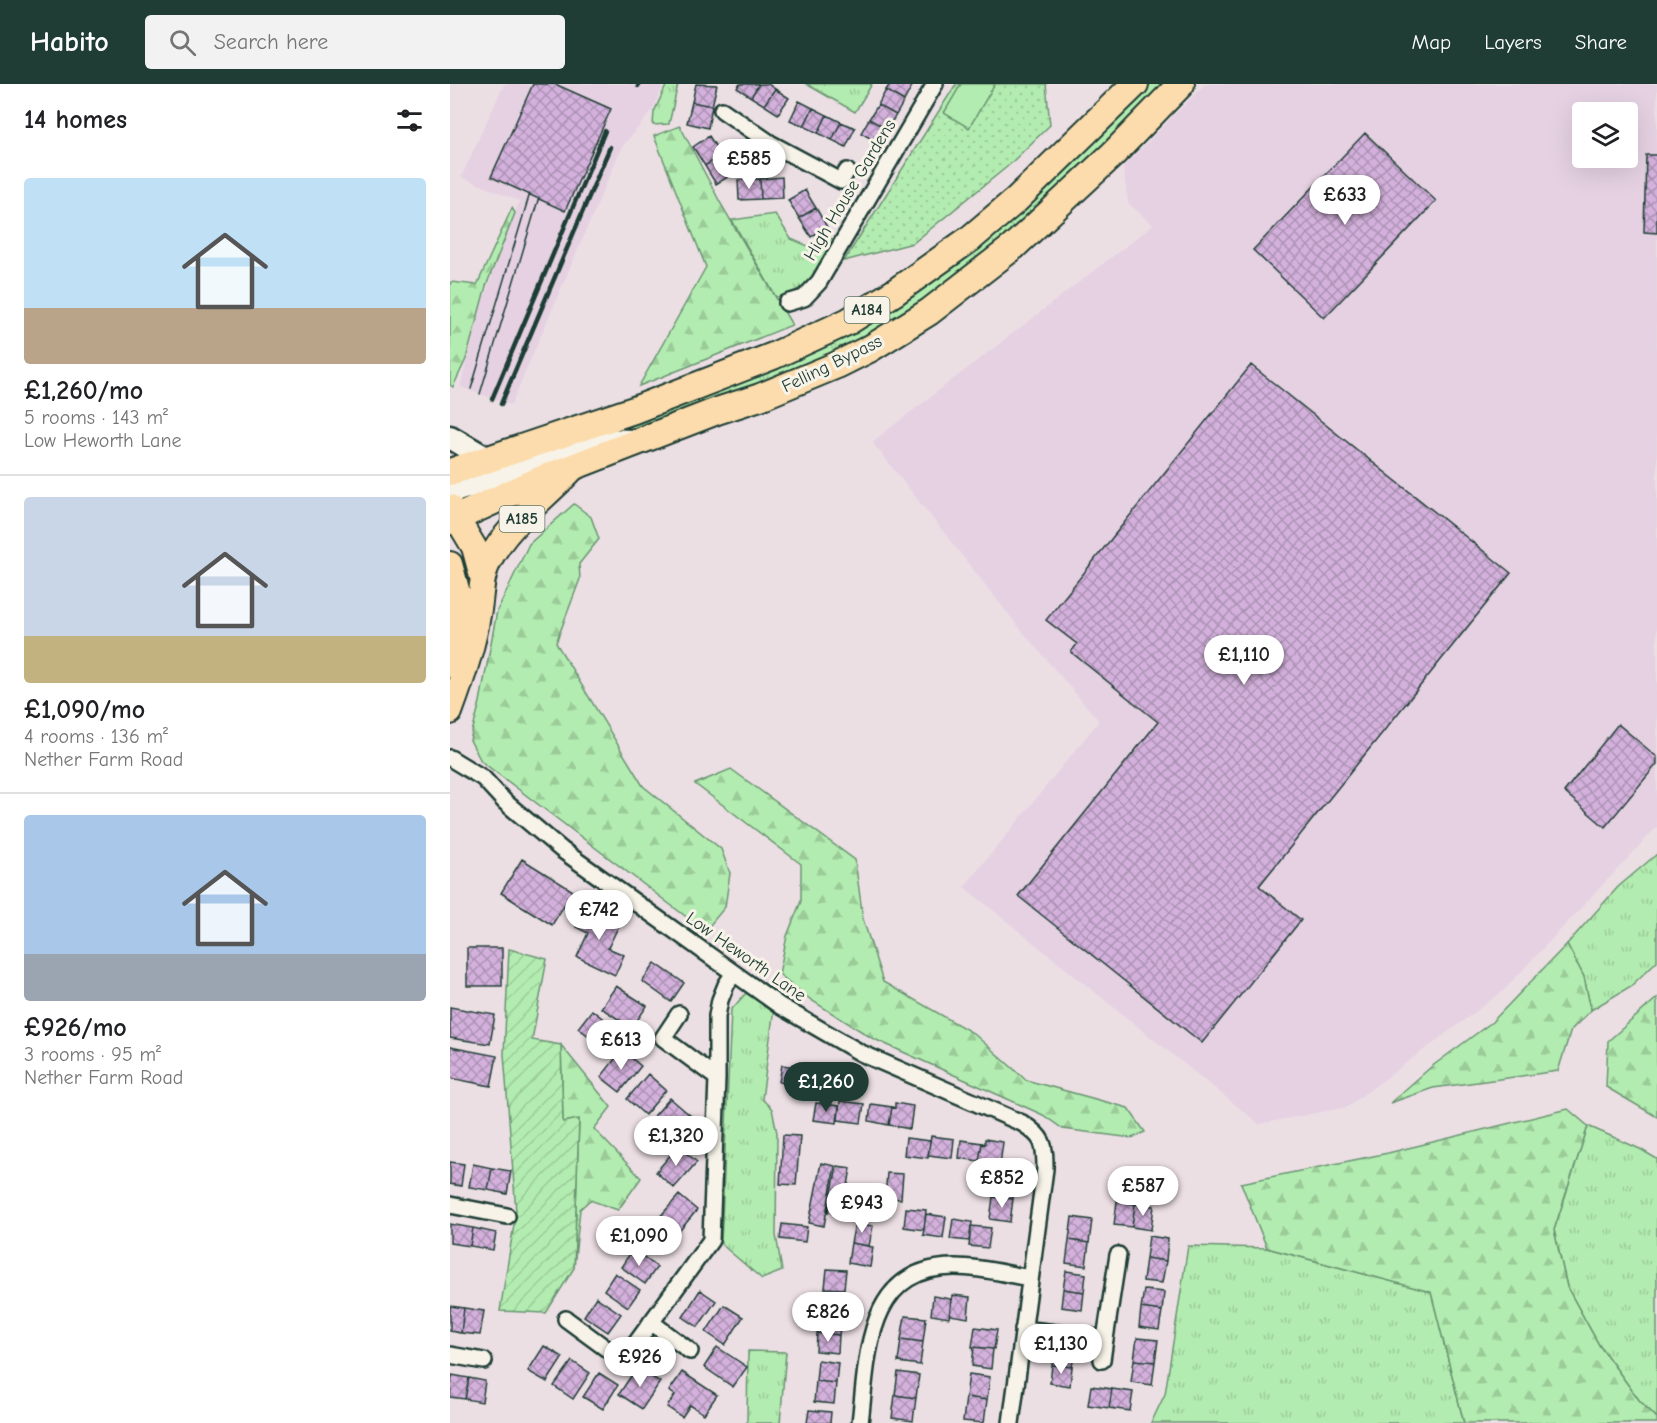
<!DOCTYPE html>
<html lang="en">
<head>
<meta charset="utf-8">
<style>
	:root { --surface:#fff; --page:#f2f2f2; --text:#202124; --muted:#757577; --line:#e0e0e0; --accent:#1f3d34 }
	body { margin:0; font-family:"Comic Neue",sans-serif; background:var(--page); color:var(--text); height:100vh; display:flex; flex-direction:column; font-size:22px; white-space:nowrap }
	* { box-sizing:border-box; margin:0 }
	p { font-size:20px; color:var(--muted) }
	.icon { flex:none; width:33px; height:33px; fill:none; stroke:currentColor; stroke-width:2; stroke-linecap:round; stroke-linejoin:round }
	.map { position:relative; flex:1; overflow:hidden }
	.details { display:flex; flex-direction:column; background:var(--surface); width:450px }
	.details>* { flex:none }
	.fabs { position:absolute; left:1122px; top:18px; display:grid; gap:12px }
	.fabs a { display:grid; place-items:center; width:66px; height:66px; border-radius:6px; background:var(--surface); box-shadow:0 6px 24px #0002; font-size:30px }
	.price { position:absolute; translate:-50% -51px; padding:0 14px; border-radius:21px; background:#fff; color:#222; font-size:20px; line-height:39px; filter:drop-shadow(0 2px 3px #0008) }
	.price::after { content:''; position:absolute; left:50%; top:36px; width:18px; height:14px; margin-left:-9px; background:inherit; clip-path:polygon(0 0,100% 0,50% 100%) }
	.price.active { background:var(--accent); color:#fff }
	ul { padding:0; list-style:none }
	li { display:grid; align-content:center; gap:12px; height:318px; padding:0 24px }
	li+li { border-top:2px solid var(--line) }
	li span { display:grid; place-items:center; height:186px; border-radius:6px; color:#555 }
	li>.icon { margin-inline-start:auto }
	span .icon { width:108px; height:108px; fill:#fffc; stroke-width:1 }
	li b { font-size:26px }
	h2 { display:flex; justify-content:space-between; align-items:center; height:72px; padding:0 24px; font-size:26px }
	header { display:flex; align-items:center; gap:36px; box-sizing:border-box; height:84px; padding:0 30px; background:var(--accent); color:#fff }
	header strong { font-size:28px }
	nav { display:flex; gap:33px; margin-inline-start:auto; font-size:21px }
	.search { width:420px; height:54px; background:var(--page); display:flex; align-items:center; gap:15px; box-sizing:border-box; padding:0 21px; border-radius:6px; color:var(--muted); font-size:22px }
	main { display:flex; flex:1; min-height:0 }
	.map>svg:first-child { display:block }
</style>
</head>
<body>
<header>
<strong>Habito</strong>
<div class="search"><svg class="icon" aria-label="search" viewBox="0 0 24 24"><circle cx="10" cy="10" r="6"/><path d="M15 15l6 6"/></svg>Search here</div>
<nav><a>Map</a><a>Layers</a><a>Share</a></nav>
</header>
<main>
<section class="details">
<h2>14 homes<svg class="icon" aria-label="filters" viewBox="0 0 24 24"><path d="M4 7h16M4 17h16"/><circle cx="9" cy="7" r="2"/><circle cx="15" cy="17" r="2"/></svg></h2>
<ul>
<li><span style="background:linear-gradient(#bfe0f5 70%,#b9a48a 0)"><svg class="icon" aria-label="home" viewBox="0 0 24 24"><path d="M3 11l9-7 9 7M6 9v11h12V9"/></svg></span><div><b>£1,260/mo</b><p>5 rooms · 143 m²</p><p>Low Heworth Lane</p></div></li>
<li><span style="background:linear-gradient(#c9d6e8 75%,#c2b280 0)"><svg class="icon" aria-label="home" viewBox="0 0 24 24"><path d="M3 11l9-7 9 7M6 9v11h12V9"/></svg></span><div><b>£1,090/mo</b><p>4 rooms · 136 m²</p><p>Nether Farm Road</p></div></li>
<li><span style="background:linear-gradient(#a9c7e8 75%,#9aa5b1 0)"><svg class="icon" aria-label="home" viewBox="0 0 24 24"><path d="M3 11l9-7 9 7M6 9v11h12V9"/></svg></span><div><b>£926/mo</b><p>3 rooms · 95 m²</p><p>Nether Farm Road</p></div></li>
</ul>
</section>
<div class="map">
<svg width="1207" height="1339" viewBox="0 0 1207 1339">
	<defs>
		<pattern id="grass-tufts" width="24" height="20" patternUnits="userSpaceOnUse" patternTransform="scale(1.5)"><rect width="24" height="20" fill="#b3ecb0"/><path d="M3 7l-1-3M5 7V3M7 7l1-3M15 17l-1-3M17 17v-4M19 17l1-3" fill="none" stroke="#9acb98"/></pattern>
		<pattern id="forest-firs" width="22" height="20" patternUnits="userSpaceOnUse" patternTransform="scale(1.5)"><rect width="22" height="20" fill="#b3ecb0"/><path d="M5 1l3.5 6h-7zM16 11l3.5 6h-7z" fill="#9acb98"/></pattern>
		<pattern id="park-dots" width="8" height="8" patternUnits="userSpaceOnUse" patternTransform="scale(1.5)"><rect width="8" height="8" fill="#b3ecb0"/><path d="M2 2h.1M6 6h.1" fill="none" stroke="#9acb98" stroke-width="1.8" stroke-linecap="round"/></pattern>
		<pattern id="garden-furrows" width="10" height="10" patternUnits="userSpaceOnUse" patternTransform="scale(1.5)"><rect width="10" height="10" fill="#b3ecb0"/><path d="M-1 1l2-2M0 10L10 0M9 11l2-2" fill="none" stroke="#9acb98"/></pattern>
		<pattern id="building-cross-hatch" width="8" height="8" patternUnits="userSpaceOnUse" patternTransform="scale(1.5)"><rect width="8" height="8" fill="#d4b1dc"/><path d="M0 0l8 8M0 8l8-8" fill="none" stroke="#ab91b3"/></pattern>
	</defs>
	<rect width="100%" height="100%" fill="#ecdfe4"/>
	<filter id="ink" filterUnits="userSpaceOnUse"><feTurbulence type="fractalNoise" baseFrequency=".0167" numOctaves="2"/><feDisplacementMap in="SourceGraphic" scale="12" xChannelSelector="R" yChannelSelector="G"/><feConvolveMatrix kernelMatrix="1 2 1 2 8 2 1 2 1" color-interpolation-filters="sRGB"/></filter>
	<g filter="url(#ink)">
		<!-- built -->
		<path fill="#e5d1e2" fill-rule="evenodd" d="M54 0H214L202 27 172 63 61 321 10 303 27 233 69 117 11 93Z
			M755 0H1207V743L1052 908 897 1023 809 1040 514 803 649 637 571 546 422 358 703 141 678 119 673 83ZM1132 28H1178V74H1132Z"/>
		<!-- grass -->
		<path fill="url(#grass-tufts)" stroke="#699472" stroke-width="1.5" d="M217 0H228L219 40 203 41 204 28Z
			M356 0H422L405 28Z
			M697 0H715L629 87 547 159 479 213 398 265 158 359 155 352 224 325 398 252 473 204 539 150Z
			M325 130 341 155 358 162 378 153 385 156C373 180 355 211 326 213L282 136Z
			M1207 770V877L1181 902 1141 926 1134 893 1117 860 1168 803Z
			M296 909 324 924 312 1015 322 1025 327 1049 326 1151 332 1187 312 1195 271 1160 281 926Z
			M1138 1042 1190 1065 1207 1075V1334L1189 1316 1149 1261 1117 1203 1104 1146Z
			M738 1162 817 1164 981 1208 1014 1339H701L715 1310Z
			M298 1267 336 1268 330 1339H297Z"/>
		<!-- forest -->
		<path fill="url(#forest-firs)" stroke="#699472" stroke-width="1.5" d="M230 42 271 120 342 241 189 302 256 183 204 52Z
			M62 124 65 129 36 202 16 275 3 303 0 301V201L1 198 27 201Z
			M124 420 141 433 149 455 129 480 130 495 106 559 193 702 271 765 280 789 275 823 255 847 31 677 20 656 30 618 47 527 79 460Z
			M281 685 405 776 413 835 433 898 523 949 576 996 678 1024 695 1048 682 1054 613 1045 593 1031 422 954 361 916 329 890 337 852 351 817V780L245 700Z
			M1117 860 1134 893 1141 926 1121 946 1108 987 983 1004 940 1019 981 983 1042 938Z
			M1207 914V1033L1156 1003 1158 957Z
			M111 961 161 1023 144 1045 191 1094 168 1126 140 1116 130 1125 124 1184 129 1036 113 1038Z
			M1118 1025 1138 1042 1104 1146 1117 1203 1149 1261 1189 1316 1207 1334V1339H1014L981 1208 817 1164 791 1099 938 1069Z"/>
		<!-- park -->
		<path fill="url(#park-dots)" stroke="#699472" stroke-width="1.5" d="M506 0H596L600 41 558 82 463 159 394 177Z"/>
		<!-- garden -->
		<path fill="url(#garden-furrows)" stroke="#699472" stroke-width="1.5" d="M59 865 97 875 82 956 111 961 113 1038 129 1035 124 1184 96 1229 50 1227 66 1128 54 970Z"/>
		<!-- pitch -->
		<path fill="#b3ecb0" stroke="#699472" stroke-width="1.5" d="M511 0H545L519 44 494 29Z"/>
		<!-- building -->
		<path fill="url(#building-cross-hatch)" stroke="#1f3d34" stroke-width="1.5" d="M83 0H105L161 25 115 127 41 93Z
			M246 0 267 1 262 22 242 18Z
			M290 0H309L301 13 287 4Z
			M309 0H318L325 5 314 21 301 13Z
			M440 0H458L462 2 454 17 436 6Z
			M325 5 339 14 328 30 314 21Z
			M436 6 454 17 446 31 428 21Z
			M349 17 363 24 354 42 340 36Z
			M242 18 262 22 258 44 237 39Z
			M428 21 446 31 437 45 419 35Z
			M363 24 377 31 368 49 354 42Z
			M377 31 391 38 382 56 368 49Z
			M419 35 437 45 429 59 411 49Z
			M391 38 405 44 396 63 382 56Z
			M915 49 986 117 874 234 803 166Z
			M259 52 271 71 255 82 243 63Z
			M271 71 283 90 266 100 255 82Z
			M1196 71H1207V149L1194 148Z
			M332 93 333 114 311 115 310 95Z
			M310 95 311 115 289 116 288 96Z
			M355 106 366 124 349 134 338 116Z
			M366 124 377 143 361 153 349 134Z
			M801 281 1061 489 809 802 851 836 752 959 568 812 708 638 621 568 627 560 596 536Z
			M1168 640 1207 673V680L1155 743 1114 708Z
			M72 775 123 807 102 841 51 809Z
			M135 823 170 839 158 864 174 871 165 891 127 873 138 849 126 843Z
			M17 864H52V902H17Z
			M205 879 234 899 221 918 192 897Z
			M166 902 197 922 182 944 151 924Z
			M0 923 45 931 40 960 0 954Z
			M142 926 166 945 153 962 128 944Z
			M0 963 47 972 41 1002 0 994Z
			M172 966 191 982 170 1008 151 993Z
			M356 980 373 982 370 1005 350 1001 352 984H355Z
			M332 981 352 984 350 1001 329 998Z
			M198 990 216 1006 195 1031 177 1015Z
			M220 1014 241 1032 220 1057 198 1039Z
			M390 1017 414 1020 411 1039 388 1036Z
			M366 1019 389 1022 387 1039 363 1036Z
			M445 1019 463 1022 460 1045 439 1041 442 1023 445 1024Z
			M421 1020 442 1023 439 1041 419 1037Z
			M333 1051 350 1052 346 1101 330 1100Z
			M481 1052 504 1055 502 1074 478 1071Z
			M456 1054 480 1057 478 1074 454 1071Z
			M535 1055 553 1058 550 1081 529 1077 532 1059 535 1060Z
			M511 1056 532 1059 529 1077 509 1074Z
			M228 1062 247 1078 224 1104 206 1088Z
			M0 1078 14 1080 11 1102 0 1100Z
			M371 1079 385 1082 374 1142 359 1139Z
			M23 1080 42 1084 38 1106 19 1103Z
			M387 1082 401 1084 393 1131 378 1128Z
			M42 1084 61 1087 57 1110 38 1106Z
			M437 1089 453 1090 451 1115 435 1114Z
			M546 1091 566 1093 563 1115 543 1113Z
			M229 1111 247 1126 226 1151 208 1135Z
			M543 1113 563 1115 560 1138 540 1135Z
			M667 1117 685 1120 682 1143 664 1141Z
			M685 1120 704 1122 701 1146 682 1143Z
			M456 1124 476 1126 474 1146 454 1143Z
			M476 1130 496 1133 493 1154 473 1151Z
			M622 1133 642 1136 639 1159 619 1156Z
			M503 1135 522 1138 519 1157 500 1155Z
			M405 1139 423 1142 419 1162 401 1159Z
			M0 1140 23 1144 20 1162 0 1159Z
			M332 1140 357 1143 355 1158 330 1155Z
			M521 1142 541 1144 538 1164 519 1162Z
			M23 1144 46 1149 43 1166 20 1162Z
			M699 1152 718 1155 716 1177 696 1174Z
			M619 1156 639 1159 636 1182 616 1179Z
			M401 1159 423 1163 420 1183 398 1179Z
			M183 1165 207 1183 195 1200 171 1183Z
			M696 1174 716 1177 712 1199 693 1197Z
			M377 1185 396 1186 394 1205 375 1204Z
			M616 1187 636 1190 634 1208 613 1205Z
			M165 1189 190 1206 178 1223 154 1206Z
			M375 1204 394 1205 393 1225 373 1223Z
			M613 1205 634 1208 632 1226 611 1223Z
			M250 1206 266 1217 248 1243 233 1233Z
			M694 1206 714 1208 712 1227 691 1224Z
			M502 1211 520 1213 518 1234 500 1231Z
			M483 1212 501 1215 499 1234 481 1231Z
			M146 1213 171 1230 158 1248 134 1232Z
			M274 1221 293 1233 275 1261 256 1248Z
			M0 1222 14 1224 11 1249 0 1247Z
			M14 1224 34 1227 30 1251 11 1249Z
			M691 1224 712 1227 709 1246 689 1243Z
			M369 1231 391 1234 389 1251 367 1249Z
			M455 1232 476 1234 473 1258 451 1255Z
			M525 1243 547 1246 544 1265 522 1263Z
			M367 1249 389 1251 388 1269 366 1267Z
			M687 1254 708 1256 705 1278 684 1276Z
			M451 1255 473 1258 470 1281 448 1278Z
			M94 1262 113 1273 97 1298 78 1287Z
			M605 1262 625 1265 622 1283 602 1281Z
			M267 1263 297 1283 283 1303 254 1283Z
			M524 1263 543 1265 541 1285 522 1282Z
			M368 1276 388 1279 386 1299 366 1297Z
			M684 1276 705 1278 702 1301 681 1298Z
			M122 1277 140 1289 123 1315 104 1302Z
			M602 1281 622 1283 620 1302 600 1299Z
			M187 1283 210 1298 192 1325 169 1310Z
			M232 1288 267 1311 254 1330 240 1321 232 1333 217 1323 225 1311 219 1307Z
			M448 1288 469 1291 466 1314 445 1311Z
			M149 1289 168 1301 153 1325 133 1313Z
			M519 1290 540 1293 537 1316 516 1313Z
			M2 1291 19 1294 15 1315 0 1313Z
			M19 1294 35 1297 32 1318 15 1315Z
			M366 1297 386 1299 384 1320 364 1318Z
			M641 1302 662 1305 659 1324 638 1321Z
			M662 1305 683 1308 680 1327 659 1324Z
			M445 1311 466 1314 463 1337 442 1334Z
			M516 1313 537 1316 534 1339 513 1337Z
			M359 1326 381 1328 380 1339H357Z"/>
		<g fill="none" stroke-linecap="round" stroke-linejoin="round">
			<defs>
				<path id="minor" d="M272 26 320 59 391 97 397 87
					M337 219 354 214 369 198 485 0
					M0 674 33 694 55 718 112 766 330 922 411 969 572 1039C594 1053 595 1060 595 1085L561 1339
					M229 930 213 954 267 994
					M0 1121 57 1132
					M116 1235 161 1268C171 1271 176 1268 184 1262L261 1156 267 994V932L270 916 276 901 284 889
					M201 1238 240 1267
					M573 1245 655 1255 668 1171
					M0 1271 34 1277
					M652 1276 655 1255
					M410 1339C418 1273 415 1182 506 1183 531 1183 556 1190 580 1194"/>
				<path id="secondary" d="M0 353 36 374
					M0 408 45 395 151 356 185 357"/>
				<path id="primary" d="M0 423 24 463 32 493
					M0 480 10 517 4 569 0 581
					M0 628C12 596 23 564 28 531 32 512 30 494 39 477 58 439 95 415 123 384"/>
				<path id="trunk" d="M0 388 184 326 323 272 399 237 445 208 521 154 566 116 685 0
					M0 437 89 396 267 327 310 313 387 281 421 264 479 228 563 163 663 70 731 0"/>
			</defs>
			<!-- minor casing -->
			<use href="#minor" stroke="#1f3d34" stroke-width="20"/>
			<!-- secondary casing -->
			<use href="#secondary" stroke="#1f3d34" stroke-width="27"/>
			<!-- primary casing -->
			<use href="#primary" stroke="#1f3d34" stroke-width="28"/>
			<!-- trunk casing -->
			<use href="#trunk" stroke="#1f3d34" stroke-width="30"/>
			<!-- minor -->
			<use href="#minor" stroke="#f7f3e8" stroke-width="15"/>
			<!-- secondary -->
			<use href="#secondary" stroke="#f7f3e8" stroke-width="22"/>
			<!-- primary -->
			<use href="#primary" stroke="#fcdcac" stroke-width="24"/>
			<!-- trunk -->
			<use href="#trunk" stroke="#fcdcac" stroke-width="26"/>
			<!-- tram -->
			<path stroke="#1f3d34" stroke-width="1.5" d="M21 305 80 109
				M30 310 89 113"/>
			<!-- rail -->
			<path stroke="#1f3d34" stroke-width="4.5" d="M188 2 189 0
				M42 315 155 47
				M51 320 160 63"/>
		</g>
	</g>
	<g text-anchor="middle" dominant-baseline="central" stroke-width="6" stroke-linejoin="round" paint-order="stroke">
		<!-- shield labels -->
		<g fill="#f7f3e8" stroke="#60746a" stroke-width="1.5">
			<rect x="394.5" y="213" width="45" height="26" rx="4.5"/>
			<rect x="49.5" y="422" width="45" height="26" rx="4.5"/>
		</g>
		<g font-size="16" font-weight="bold" fill="#1f3d34">
			<text x="417" y="226">A184</text>
			<text x="72" y="435">A185</text>
		</g>
		<!-- street labels -->
		<g font-size="18" fill="#1f3d34" stroke="#f7f3e8">
			<text transform="translate(400 106) rotate(-59)">High House Gardens</text>
			<text transform="translate(382 280) rotate(-26)">Felling Bypass</text>
			<text transform="translate(296 873) rotate(35)">Low Heworth Lane</text>
		</g>
	</g>
</svg>
<div class="fabs">
<a><svg class="icon" aria-label="layers" viewBox="0 0 24 24"><path d="M12 4l9 5-9 5-9-5zM3 14l9 5 9-5"/></svg></a>
</div>
<b class="price" style="left:299px;top:106px">£585</b>
<b class="price" style="left:895px;top:142px">£633</b>
<b class="price" style="left:794px;top:602px">£1,110</b>
<b class="price" style="left:149px;top:857px">£742</b>
<b class="price" style="left:171px;top:987px">£613</b>
<b class="price active" style="left:376px;top:1029px">£1,260</b>
<b class="price" style="left:226px;top:1083px">£1,320</b>
<b class="price" style="left:552px;top:1125px">£852</b>
<b class="price" style="left:693px;top:1133px">£587</b>
<b class="price" style="left:412px;top:1150px">£943</b>
<b class="price" style="left:189px;top:1183px">£1,090</b>
<b class="price" style="left:378px;top:1259px">£826</b>
<b class="price" style="left:611px;top:1291px">£1,130</b>
<b class="price" style="left:190px;top:1304px">£926</b>
</div>
</main>
</body>
</html>
